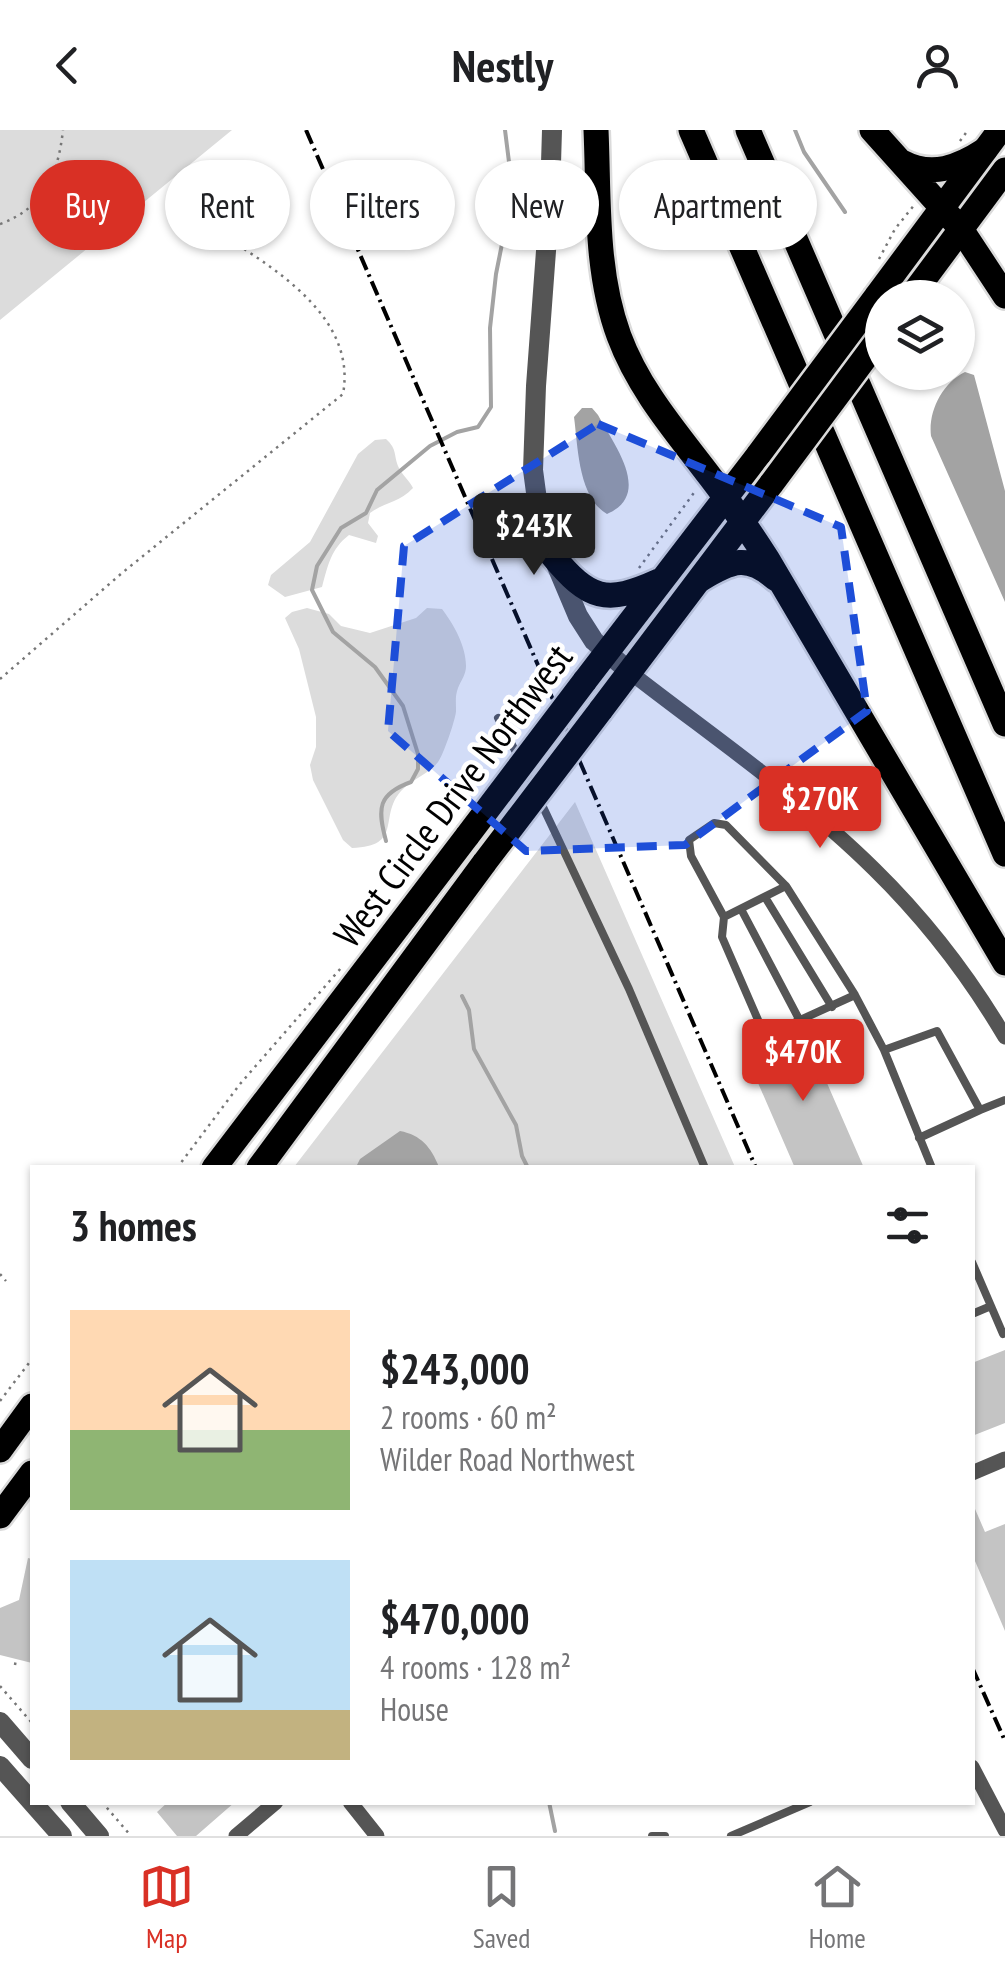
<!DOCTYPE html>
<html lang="en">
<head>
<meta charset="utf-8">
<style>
	:root { --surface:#fff; --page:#f2f2f2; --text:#202124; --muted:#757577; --line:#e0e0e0; --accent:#d93025 }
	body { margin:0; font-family:"PT Sans Narrow",sans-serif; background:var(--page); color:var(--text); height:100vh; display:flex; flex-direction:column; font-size:38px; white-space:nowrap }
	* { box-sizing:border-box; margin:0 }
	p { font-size:32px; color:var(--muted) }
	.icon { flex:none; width:55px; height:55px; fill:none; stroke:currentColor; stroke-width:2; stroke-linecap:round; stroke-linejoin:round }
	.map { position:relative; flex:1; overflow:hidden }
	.details { position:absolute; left:30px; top:1035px; width:945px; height:640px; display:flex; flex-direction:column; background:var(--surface); border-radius:0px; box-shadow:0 2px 8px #0004 }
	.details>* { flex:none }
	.hud { position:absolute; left:30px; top:30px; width:945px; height:90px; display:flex; gap:20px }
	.controls { position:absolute; left:865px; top:150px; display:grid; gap:20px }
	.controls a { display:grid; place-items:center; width:110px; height:110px; border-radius:50%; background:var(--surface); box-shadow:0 2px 8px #0004; font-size:50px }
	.price { position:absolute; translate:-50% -85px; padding:0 22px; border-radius:10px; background:var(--accent); color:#fff; font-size:32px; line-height:65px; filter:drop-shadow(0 2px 5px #0008) }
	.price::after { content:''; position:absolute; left:50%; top:60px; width:30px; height:22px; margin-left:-15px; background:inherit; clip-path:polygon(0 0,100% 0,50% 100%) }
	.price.active { background:#222; color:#fff }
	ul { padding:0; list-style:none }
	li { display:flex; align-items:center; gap:30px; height:250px; padding:0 40px }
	li span { display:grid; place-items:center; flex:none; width:280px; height:200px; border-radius:0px; color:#555 }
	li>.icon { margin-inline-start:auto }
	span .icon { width:120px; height:120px; fill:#fffc; stroke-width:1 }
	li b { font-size:42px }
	h2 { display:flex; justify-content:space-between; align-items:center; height:120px; padding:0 40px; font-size:42px }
	.chip { padding:0 35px; border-radius:45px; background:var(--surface); box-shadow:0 2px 8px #0004; font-size:35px; line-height:90px }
	.chip.active { background:var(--accent); color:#fff }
	header { display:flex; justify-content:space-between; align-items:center; height:130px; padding:0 40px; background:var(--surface); font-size:45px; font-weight:700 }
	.tab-bar { display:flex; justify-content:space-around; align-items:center; height:140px; border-top:2px solid var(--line); background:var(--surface); font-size:28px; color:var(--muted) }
	.tab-bar a { display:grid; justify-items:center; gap:5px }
	.tab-bar .active { color:var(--accent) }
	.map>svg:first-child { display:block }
</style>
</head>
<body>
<header><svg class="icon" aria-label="back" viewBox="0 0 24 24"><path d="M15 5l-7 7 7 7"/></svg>Nestly<svg class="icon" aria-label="person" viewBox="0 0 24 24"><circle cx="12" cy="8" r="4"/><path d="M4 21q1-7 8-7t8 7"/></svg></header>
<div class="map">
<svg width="1005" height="1706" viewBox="0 0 1005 1706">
	<rect width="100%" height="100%" fill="#fff"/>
	<!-- green -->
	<path fill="#dcdcdc" d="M0 0H232L0 190Z
		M386 309C398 320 393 325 399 338 402 345 410 351 413 358 399 373 385 372 370 383L368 393 378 406 376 413 349 405C331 419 328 435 322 457L285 467 268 455 271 445 310 412 358 324 375 310Z
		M307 478 329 484 341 496 370 503 416 488 427 478 442 479C454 495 466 516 466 536 466 545 461 550 458 558 455 566 456 572 456 581 456 588 443 626 438 632 429 644 412 649 401 661 378 687 404 716 352 718L343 710 313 650 310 635 316 617V587L299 519 285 488 292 482Z
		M575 672 735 1037H294Z"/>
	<!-- water -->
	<path fill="#a3a3a3" d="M965 242 974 245 1005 361V472L931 306C928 282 942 253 965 242Z
		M582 278H592L598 285C614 315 653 364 607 384 578 367 578 316 574 287Z
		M400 1001C421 1005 431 1017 439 1037H356L360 1029Z"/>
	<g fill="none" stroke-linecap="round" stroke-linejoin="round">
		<!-- stream -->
		<path stroke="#a3a3a3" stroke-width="4" d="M795 0 804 22 845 82
			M386 711C377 678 378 664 411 652L418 639V624L403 576 375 537 333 502 312 460 317 436 341 398 366 383 377 360 430 316 457 302 478 297 491 277 490 198 496 144 509 79 510 40 505 0
			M462 866 469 880 474 919 516 995 522 1026 528 1038
			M549 1672 555 1701"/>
	</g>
	<!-- building -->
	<path fill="#c4c4c4" d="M801 898H803L864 1038H795L745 923Z
		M1005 1220V1293L972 1306V1233Z
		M972 1372 985 1402 1005 1394V1501L972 1424Z
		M28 1428 32 1429V1533L0 1525V1478L19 1470Z
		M168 1672H235L196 1706H177L157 1682Z"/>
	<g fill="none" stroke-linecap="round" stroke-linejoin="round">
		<defs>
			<path id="primary" d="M876 167 1000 0
				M910 168 1005 40
				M552 425C589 470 606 475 659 451
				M584 552 759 324
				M600 581 772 353
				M214 1038 468 705
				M259 1038 485 732
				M0 1320 32 1276
				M0 1386 32 1343"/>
			<path id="trunk" d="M596 0C599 68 595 141 619 206 639 260 677 303 711 348 731 374 750 402 768 430L1005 833
				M691 0 1005 724
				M748 0 1005 594
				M872 0 961 99 1005 166
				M902 32C932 48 959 37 985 20
				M701 449C732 430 748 424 776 449"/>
		</defs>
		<!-- primary casing -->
		<use href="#primary" stroke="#dbdbdb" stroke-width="30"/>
		<!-- trunk casing -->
		<use href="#trunk" stroke="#dbdbdb" stroke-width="30"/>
		<!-- path -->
		<path stroke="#777" stroke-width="2.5" stroke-dasharray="2.5 5" stroke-linecap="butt" d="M960 11 968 0
			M0 94C44 78 58 45 63 0
			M879 129 895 99 915 74
			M639 438 696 360
			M0 549 122 443 343 264C356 193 286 146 235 113
			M177 1038 240 954 341 838
			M0 1144 6 1151
			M0 1271 32 1229
			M15 1535 16 1529
			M0 1556 32 1593
			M102 1672 131 1706"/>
		<!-- service -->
		<path stroke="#555" stroke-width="8" d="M498 588 519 628
			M526 641 629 859 705 1038
			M765 767 832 877
			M741 779 800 891
			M724 787 691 726 689 710 714 693 726 695 786 756
			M855 865 765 906 722 807 724 787 786 756 855 865 884 920
			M919 1008 980 980
			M932 1038 884 920 937 901 980 980 1005 970
			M972 1132 991 1176 972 1184
			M991 1176 1003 1204 1005 1203
			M652 1706H665
			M731 1706 810 1672"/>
		<!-- minor -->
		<path stroke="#555" stroke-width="15" d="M631 543C712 606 800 666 874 739 925 789 969 846 1005 907
			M972 1343 1005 1329
			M972 1637 1005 1700
			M350 1672 377 1706
			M236 1706 276 1672"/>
		<!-- tertiary -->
		<path stroke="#555" stroke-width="20" d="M552 0 550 67 536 256 533 340 537 370 548 415 578 486 594 511 631 543
			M0 1592 32 1629
			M0 1636 62 1706
			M70 1672 99 1706"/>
		<!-- primary -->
		<use href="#primary" stroke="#000" stroke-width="25"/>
		<!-- trunk -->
		<use href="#trunk" stroke="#000" stroke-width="25"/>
		<!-- rail -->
		<path stroke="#000" stroke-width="4" stroke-dasharray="15 5 2.5 5" stroke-linecap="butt" d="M306 0 756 1038
			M972 1537 1005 1611"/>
		<defs>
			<path id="primary-bridge" d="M759 324 876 167
				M772 353 882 205
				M468 705 584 552
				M485 732 600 581"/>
		</defs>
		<!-- primary-bridge casing -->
		<use href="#primary-bridge" stroke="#dbdbdb" stroke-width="30" stroke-linecap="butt"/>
		<!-- primary-bridge -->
		<use href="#primary-bridge" stroke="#000" stroke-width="25"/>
	</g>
	<!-- marked area -->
	<path fill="#1d4ed8" fill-opacity="0.2" stroke="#1d4ed8" stroke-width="8" stroke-dasharray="20 12" stroke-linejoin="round" d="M598 294 841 397 867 581 685 715 526 721 388 601 404 416Z"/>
	<g text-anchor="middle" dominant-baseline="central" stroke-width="9" stroke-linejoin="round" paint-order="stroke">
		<!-- street labels -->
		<g font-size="38" fill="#000" stroke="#fff">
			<text transform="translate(452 665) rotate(-53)">West Circle Drive Northwest</text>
		</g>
	</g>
</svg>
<div class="controls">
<a><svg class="icon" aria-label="layers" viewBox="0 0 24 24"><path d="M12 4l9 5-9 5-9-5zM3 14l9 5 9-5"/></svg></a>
</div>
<b class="price active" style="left:534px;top:448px">$243K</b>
<b class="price" style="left:820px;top:721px">$270K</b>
<b class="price" style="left:803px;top:974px">$470K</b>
<div class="hud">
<a class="chip active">Buy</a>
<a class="chip">Rent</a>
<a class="chip">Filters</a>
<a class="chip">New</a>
<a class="chip">Apartment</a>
</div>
<section class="details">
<h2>3 homes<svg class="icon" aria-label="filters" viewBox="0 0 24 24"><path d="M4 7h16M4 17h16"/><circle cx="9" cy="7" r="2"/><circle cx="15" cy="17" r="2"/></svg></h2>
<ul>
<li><span style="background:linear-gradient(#ffd9b3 60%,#8fb573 0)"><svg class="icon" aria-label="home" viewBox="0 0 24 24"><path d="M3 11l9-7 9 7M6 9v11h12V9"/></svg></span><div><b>$243,000</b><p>2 rooms · 60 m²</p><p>Wilder Road Northwest</p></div></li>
<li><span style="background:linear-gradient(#bfe0f5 75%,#c2b280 0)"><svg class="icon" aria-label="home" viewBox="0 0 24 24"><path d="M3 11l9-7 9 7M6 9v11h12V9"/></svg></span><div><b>$470,000</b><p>4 rooms · 128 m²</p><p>House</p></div></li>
</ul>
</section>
</div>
<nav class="tab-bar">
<a class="active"><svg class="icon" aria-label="map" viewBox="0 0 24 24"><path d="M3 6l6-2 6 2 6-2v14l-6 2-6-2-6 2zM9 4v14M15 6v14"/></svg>Map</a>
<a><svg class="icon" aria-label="saved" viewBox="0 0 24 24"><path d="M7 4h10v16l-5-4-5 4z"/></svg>Saved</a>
<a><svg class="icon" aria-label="home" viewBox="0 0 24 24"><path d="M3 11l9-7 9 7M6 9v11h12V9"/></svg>Home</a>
</nav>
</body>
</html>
